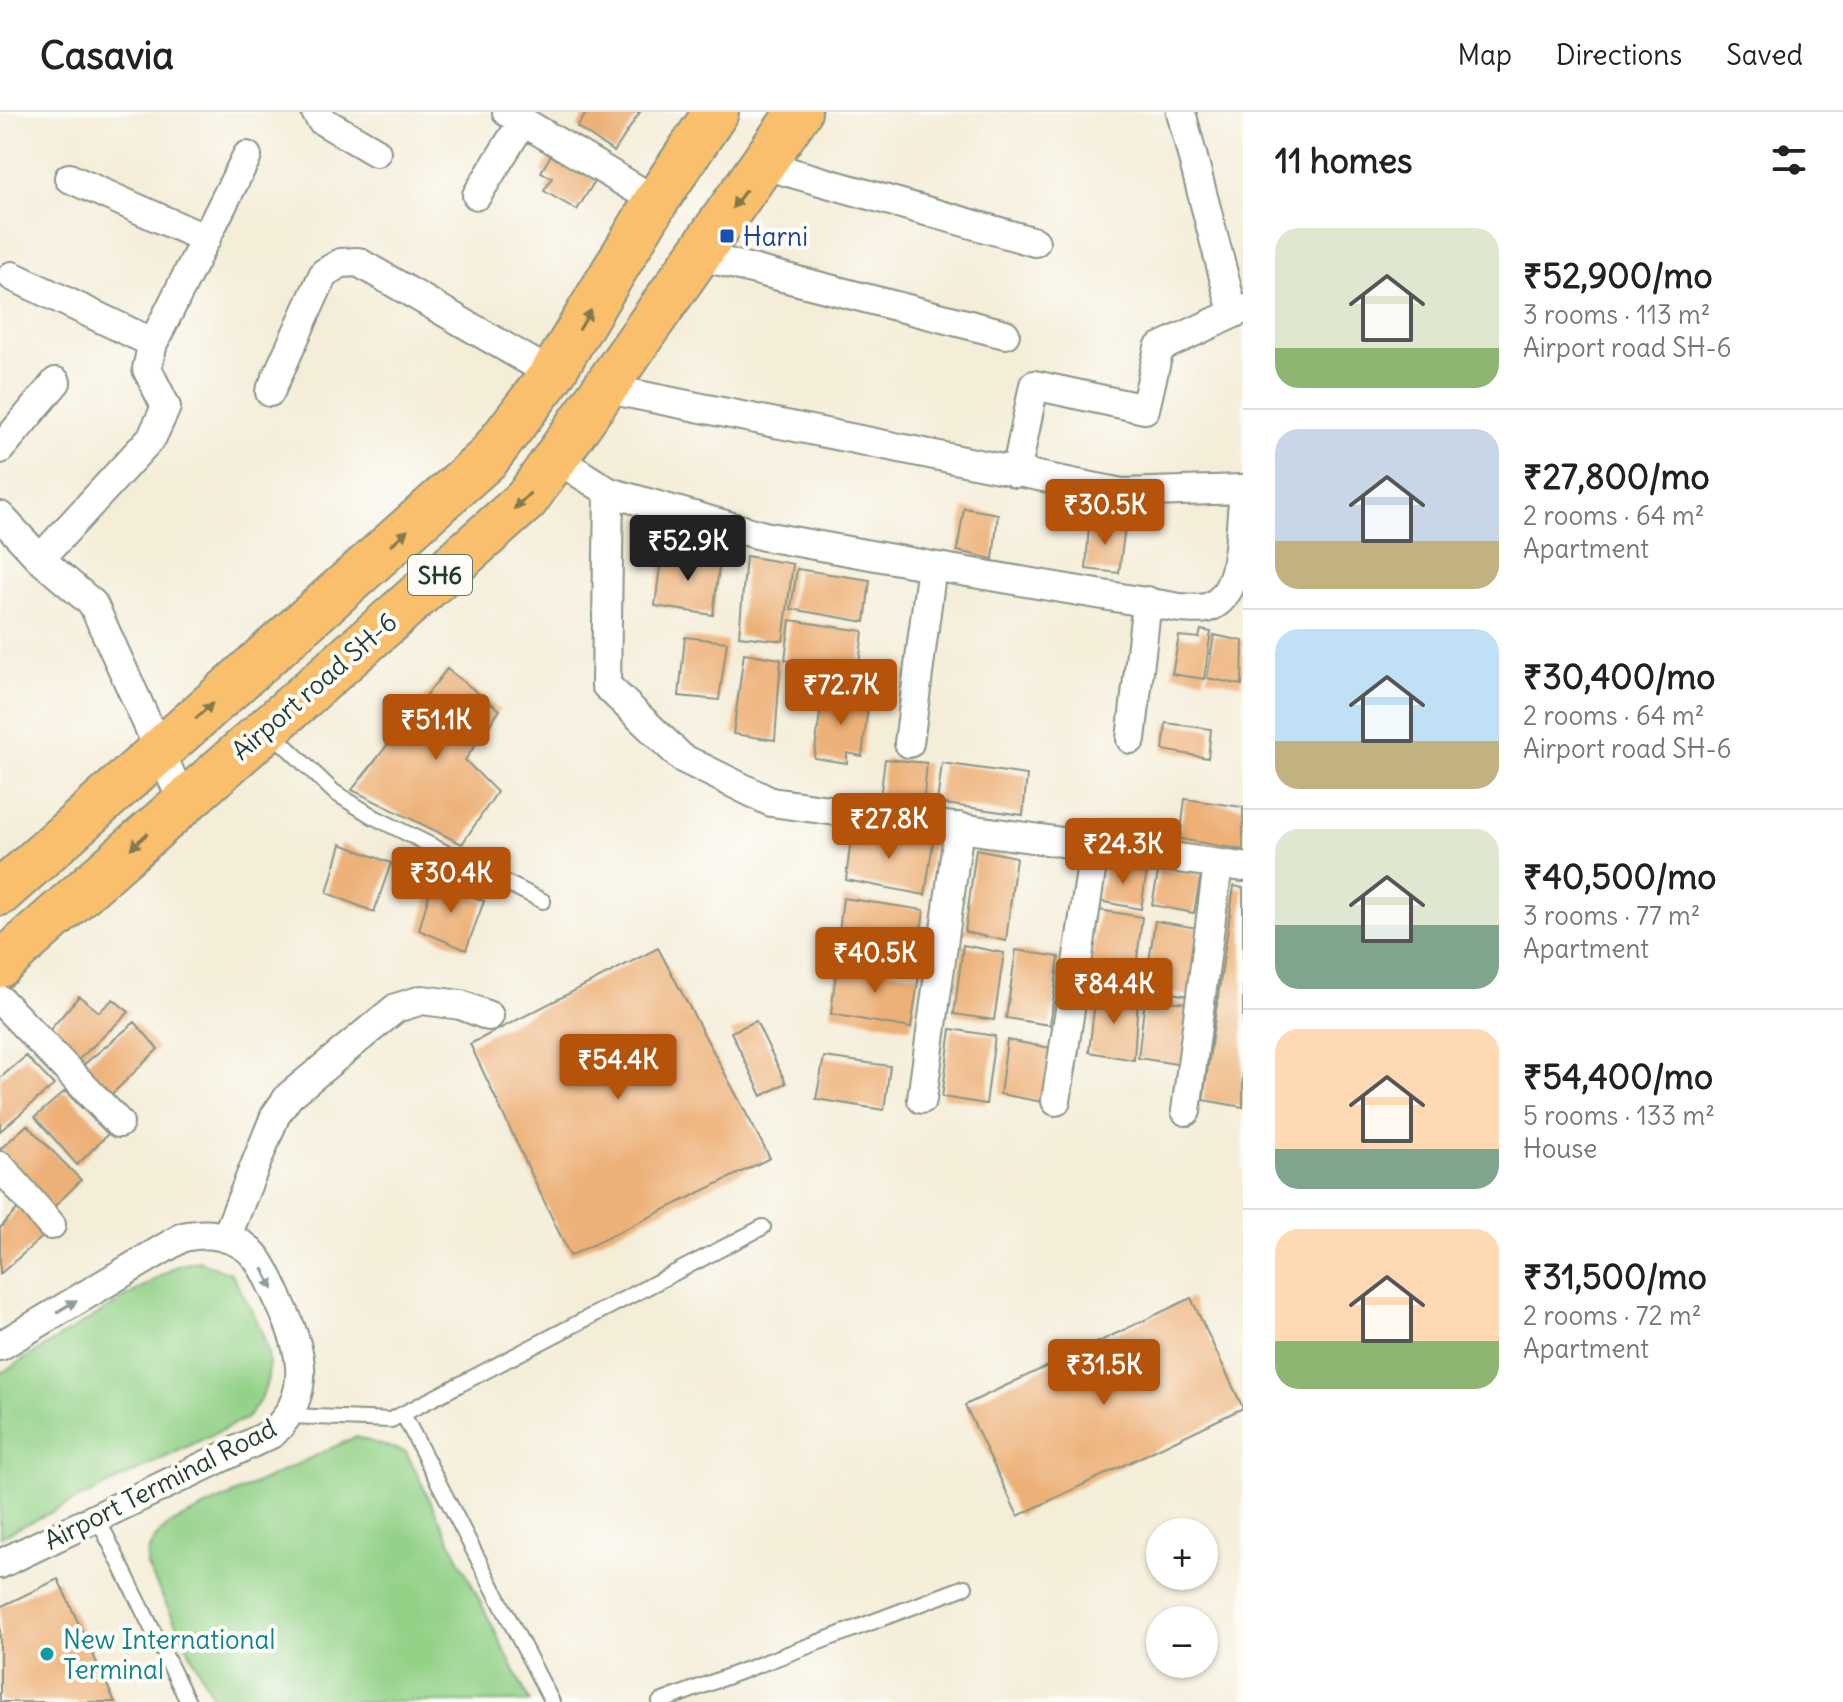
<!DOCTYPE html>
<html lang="en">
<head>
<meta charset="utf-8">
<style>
	:root { --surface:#fff; --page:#f2f2f2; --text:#222; --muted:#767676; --line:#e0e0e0; --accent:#b45309 }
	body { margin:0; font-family:Delius,sans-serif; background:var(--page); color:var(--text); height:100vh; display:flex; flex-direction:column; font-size:30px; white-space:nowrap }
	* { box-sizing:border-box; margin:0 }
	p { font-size:26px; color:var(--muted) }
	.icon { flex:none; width:44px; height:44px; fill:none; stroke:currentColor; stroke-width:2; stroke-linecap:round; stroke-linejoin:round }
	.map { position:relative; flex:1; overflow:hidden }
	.panel { display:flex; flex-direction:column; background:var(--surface); width:600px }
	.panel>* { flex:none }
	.controls { position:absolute; left:1146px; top:1406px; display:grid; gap:16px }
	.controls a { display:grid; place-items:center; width:72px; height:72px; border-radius:50%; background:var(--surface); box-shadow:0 2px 6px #0004; font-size:40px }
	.price { position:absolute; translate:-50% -68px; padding:0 18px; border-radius:8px; background:var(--accent); color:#fff; font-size:26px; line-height:52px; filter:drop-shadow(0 2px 4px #0008) }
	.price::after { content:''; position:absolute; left:50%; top:48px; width:24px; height:18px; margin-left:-12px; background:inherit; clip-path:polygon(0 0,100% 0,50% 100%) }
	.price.on { background:#222; color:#fff }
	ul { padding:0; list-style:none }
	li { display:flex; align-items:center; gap:24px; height:200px; padding:0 32px }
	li+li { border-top:2px solid var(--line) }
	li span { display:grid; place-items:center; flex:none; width:224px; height:160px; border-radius:24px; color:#555 }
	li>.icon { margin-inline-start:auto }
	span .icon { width:96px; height:96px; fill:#fffc; stroke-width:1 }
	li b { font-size:34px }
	h2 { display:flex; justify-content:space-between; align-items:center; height:96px; padding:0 32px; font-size:34px }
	header { display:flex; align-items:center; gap:48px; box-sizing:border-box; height:112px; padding:0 40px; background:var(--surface); border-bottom:2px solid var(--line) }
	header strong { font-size:38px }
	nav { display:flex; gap:44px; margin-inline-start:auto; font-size:28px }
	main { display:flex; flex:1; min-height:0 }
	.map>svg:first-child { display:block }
</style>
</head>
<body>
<header>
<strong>Casavia</strong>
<nav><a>Map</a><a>Directions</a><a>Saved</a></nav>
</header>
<main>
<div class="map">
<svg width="1243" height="1590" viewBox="0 0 1243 1590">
	<rect width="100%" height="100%" fill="#fdfcf7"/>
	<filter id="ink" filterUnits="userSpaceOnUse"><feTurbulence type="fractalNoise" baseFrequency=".0125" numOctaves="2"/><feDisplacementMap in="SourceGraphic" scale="16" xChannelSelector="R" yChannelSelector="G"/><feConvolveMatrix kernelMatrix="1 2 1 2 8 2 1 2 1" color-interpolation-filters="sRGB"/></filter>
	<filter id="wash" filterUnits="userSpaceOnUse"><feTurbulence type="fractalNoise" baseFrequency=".006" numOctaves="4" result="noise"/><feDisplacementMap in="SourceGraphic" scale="32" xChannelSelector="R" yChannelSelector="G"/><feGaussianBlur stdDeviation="1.8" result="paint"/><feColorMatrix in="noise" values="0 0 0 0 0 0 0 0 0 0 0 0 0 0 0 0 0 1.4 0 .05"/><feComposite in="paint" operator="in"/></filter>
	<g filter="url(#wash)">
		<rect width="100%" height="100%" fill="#f4edd8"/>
		<!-- green -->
		<path fill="#93d187" stroke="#59875e" stroke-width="2" d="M198 1149 231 1161C258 1211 292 1255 247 1306L0 1425V1262L177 1154Z
			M355 1325 406 1340 530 1590H215L147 1454C146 1434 156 1423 172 1411Z"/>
		<g id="blocks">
			<!-- building -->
			<path fill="#edb077" d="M587 0H640L614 40 577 15Z
				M552 41 596 67 577 98 544 79 552 66 541 60Z
				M964 396 998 402 993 447 957 439Z
				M1089 411 1125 414 1119 461 1086 457Z
				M662 439 720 447 713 503 655 494Z
				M746 444 793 452 783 529 739 524Z
				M797 457 870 468 865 510 791 497Z
				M790 508 863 519 858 560 785 548Z
				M1201 518 1211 520 1204 567 1172 562 1179 524 1199 526Z
				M1214 523 1243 529 1242 573 1207 566Z
				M685 525 727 530 719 588 679 584Z
				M744 541 781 547 775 628 733 622Z
				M447 557 500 598 465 648 497 680 462 732 352 678Z
				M823 579 869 586 862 644 847 641V651L814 646Z
				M1166 611 1211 617 1208 646 1163 638Z
				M885 647 927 651 923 693 880 686Z
				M942 651 1027 663 1023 703 937 691Z
				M1185 687 1243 695V738L1180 727Z
				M852 717 933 730 925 783 846 768Z
				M341 732 391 751 374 800 327 781Z
				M976 737 1016 745 1006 829 965 820Z
				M1106 752 1147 758 1141 797 1098 789Z
				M1159 756 1201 762 1194 801 1152 793Z
				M433 769 484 789 466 838 419 818Z
				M1234 774 1243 776V995L1203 988Z
				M843 786 924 798 917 852 837 837Z
				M1099 798 1142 805 1134 873 1089 866Z
				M1155 809 1198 816 1190 884 1145 877Z
				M963 833 1004 841 994 908 954 902Z
				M658 836 770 1046 570 1144 470 932Z
				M1016 838 1059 845 1050 913 1006 906Z
				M837 850 919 863 911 916 831 902Z
				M1096 881 1138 884 1134 948 1089 940Z
				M79 884 99 900 113 887 129 900 76 950 49 919Z
				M1145 887 1187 891 1183 953 1138 946Z
				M756 909 786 971 762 984 731 920Z
				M135 910 158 937 108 986 82 954Z
				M951 917 995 924 986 992 942 985Z
				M1007 928 1051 936 1042 990 1000 982Z
				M26 944 54 973 0 1019V966Z
				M824 945 890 954 884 998 816 987Z
				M65 979 108 1022 77 1053 35 1005Z
				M27 1013 81 1068 50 1099 0 1037Z
				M23 1091 47 1121 0 1162V1116Z
				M1191 1186 1243 1296 1018 1404 965 1293Z
				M58 1467 115 1590H0V1495Z"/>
		</g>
	</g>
	<g filter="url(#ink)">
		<use href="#blocks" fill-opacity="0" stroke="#8a9586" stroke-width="2"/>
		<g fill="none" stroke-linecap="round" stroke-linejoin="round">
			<defs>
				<path id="service" d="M272 621 334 680 374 705 543 789
					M403 1302 552 1590
					M290 1304 391 1308 763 1115
					M97 1405 188 1590
					M660 1590 965 1475"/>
				<path id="minor" d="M316 0 321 8 376 40
					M507 0 656 89
					M1181 0 1233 200
					M764 53 1035 130
					M69 66 206 127
					M477 83 523 9
					M697 143 1005 222
					M12 164 153 231
					M603 276 1122 381 1243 377
					M270 280 324 161 341 151 358 150 552 262
					M0 337 56 270
					M557 347 609 380 764 424 932 454 909 631
					M1016 361 1034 273 1145 297 1159 236 1243 197
					M609 380 606 573 682 646 771 690 1243 755
					M0 404 40 447 93 492 183 690
					M40 447 152 325 166 295 147 257 153 231 247 44
					M932 454 1180 496C1188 496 1199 498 1206 496 1243 486 1239 420 1243 391
					M1131 627 1147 489
					M0 888 119 1011
					M922 987 959 715
					M1056 989 1095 733
					M1186 999 1218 752
					M0 1054 51 1113
					M226 1126 275 1004 289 984 396 896 422 888 461 893 489 904
					M0 1234 183 1125C203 1121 218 1121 237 1130 257 1139 265 1159 274 1178 298 1229 319 1275 273 1321L0 1452"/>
				<path id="primary" d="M0 781 488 346 552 262 656 89 716 0
					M0 853 526 388 799 0"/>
			</defs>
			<!-- service casing -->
			<use href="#service" stroke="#8a9586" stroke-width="18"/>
			<!-- minor casing -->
			<use href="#minor" stroke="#8a9586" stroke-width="32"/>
			<!-- primary casing -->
			<use href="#primary" stroke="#8a9586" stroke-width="48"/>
			<!-- service -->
			<use href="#service" stroke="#fff" stroke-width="14"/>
			<!-- minor -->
			<use href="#minor" stroke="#fff" stroke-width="28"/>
			<!-- primary -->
			<use href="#primary" stroke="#f9bf6d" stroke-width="44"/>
		</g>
		<!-- one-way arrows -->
		<defs><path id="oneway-solid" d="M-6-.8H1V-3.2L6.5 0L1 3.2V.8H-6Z" transform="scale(2)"/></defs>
		<g fill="#81784e">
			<use href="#oneway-solid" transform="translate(739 87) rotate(127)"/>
			<use href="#oneway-solid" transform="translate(585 208) rotate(-59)"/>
			<use href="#oneway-solid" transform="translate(522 389) rotate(135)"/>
			<use href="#oneway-solid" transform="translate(399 426) rotate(-42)"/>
			<use href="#oneway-solid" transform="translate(204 599) rotate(-42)"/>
			<use href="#oneway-solid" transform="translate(139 729) rotate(138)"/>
		</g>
		<g fill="#8f9e9a">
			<use href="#oneway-solid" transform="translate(268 1167) rotate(64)"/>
			<use href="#oneway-solid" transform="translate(67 1194) rotate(-31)"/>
		</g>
	</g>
	<!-- markers -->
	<rect fill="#1a4fb4" stroke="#fdfcf7" stroke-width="3" x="719" y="116" width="16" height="16" rx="4"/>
	<circle fill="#0f9aa8" stroke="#fdfcf7" stroke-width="3" cx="47" cy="1542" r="8"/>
	<g text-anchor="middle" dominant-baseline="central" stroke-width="8" stroke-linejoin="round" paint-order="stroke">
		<!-- shield labels -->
		<rect fill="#fdfcf7" stroke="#62766e" stroke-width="2" x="408" y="443" width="64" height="40" rx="6"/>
		<g font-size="24" font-weight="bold" fill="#1f3d34">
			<text x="440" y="463">SH6</text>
		</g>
		<!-- transit labels -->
		<g font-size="26" fill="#164399" stroke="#fdfcf7" text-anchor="start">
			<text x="743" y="124">Harni</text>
		</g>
		<!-- street labels -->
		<g font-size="26" fill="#1f3d34" stroke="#fdfcf7">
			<text transform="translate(314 574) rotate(-41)">Airport road SH-6</text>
			<text transform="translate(160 1372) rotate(-27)">Airport Terminal Road</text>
		</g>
		<!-- culture labels -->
		<g font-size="26" fill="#0d838f" stroke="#fdfcf7" text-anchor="start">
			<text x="63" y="1527">New International<tspan x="63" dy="30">Terminal</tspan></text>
		</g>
	</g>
</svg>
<div class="controls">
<a>+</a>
<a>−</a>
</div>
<b class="price" style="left:1105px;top:435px">₹30.5K</b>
<b class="price on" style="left:688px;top:471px">₹52.9K</b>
<b class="price" style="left:841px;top:615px">₹72.7K</b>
<b class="price" style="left:436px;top:650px">₹51.1K</b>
<b class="price" style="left:889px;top:749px">₹27.8K</b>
<b class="price" style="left:1123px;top:774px">₹24.3K</b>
<b class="price" style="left:451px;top:803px">₹30.4K</b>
<b class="price" style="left:875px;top:883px">₹40.5K</b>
<b class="price" style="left:1114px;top:914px">₹84.4K</b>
<b class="price" style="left:618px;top:990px">₹54.4K</b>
<b class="price" style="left:1104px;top:1295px">₹31.5K</b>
</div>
<section class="panel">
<h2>11 homes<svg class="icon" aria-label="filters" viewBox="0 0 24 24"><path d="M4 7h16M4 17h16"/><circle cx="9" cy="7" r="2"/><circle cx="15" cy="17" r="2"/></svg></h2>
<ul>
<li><span style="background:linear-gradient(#dfe7d0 75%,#8fb573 0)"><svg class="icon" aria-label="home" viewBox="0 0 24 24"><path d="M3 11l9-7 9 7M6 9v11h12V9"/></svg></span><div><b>₹52,900/mo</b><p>3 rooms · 113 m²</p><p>Airport road SH-6</p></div></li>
<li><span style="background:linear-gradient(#c9d6e8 70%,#c2b280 0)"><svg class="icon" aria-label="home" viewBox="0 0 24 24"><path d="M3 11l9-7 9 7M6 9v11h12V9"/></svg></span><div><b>₹27,800/mo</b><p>2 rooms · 64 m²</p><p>Apartment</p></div></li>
<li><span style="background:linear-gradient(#bfe0f5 70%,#c2b280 0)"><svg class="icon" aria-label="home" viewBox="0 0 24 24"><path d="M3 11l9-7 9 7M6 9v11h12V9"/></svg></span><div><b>₹30,400/mo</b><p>2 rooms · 64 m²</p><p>Airport road SH-6</p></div></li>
<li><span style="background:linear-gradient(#dfe7d0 60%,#7fa58c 0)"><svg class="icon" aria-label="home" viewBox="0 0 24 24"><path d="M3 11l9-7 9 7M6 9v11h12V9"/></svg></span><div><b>₹40,500/mo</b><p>3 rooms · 77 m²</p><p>Apartment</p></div></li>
<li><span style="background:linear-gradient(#ffd9b3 75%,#7fa58c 0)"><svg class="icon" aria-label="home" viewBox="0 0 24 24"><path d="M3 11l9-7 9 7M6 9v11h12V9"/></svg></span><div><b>₹54,400/mo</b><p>5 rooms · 133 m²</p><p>House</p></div></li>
<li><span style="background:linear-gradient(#ffd9b3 70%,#8fb573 0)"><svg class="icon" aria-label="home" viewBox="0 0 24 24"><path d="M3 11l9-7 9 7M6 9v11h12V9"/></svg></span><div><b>₹31,500/mo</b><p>2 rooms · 72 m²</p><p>Apartment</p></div></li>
</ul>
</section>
</main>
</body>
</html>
